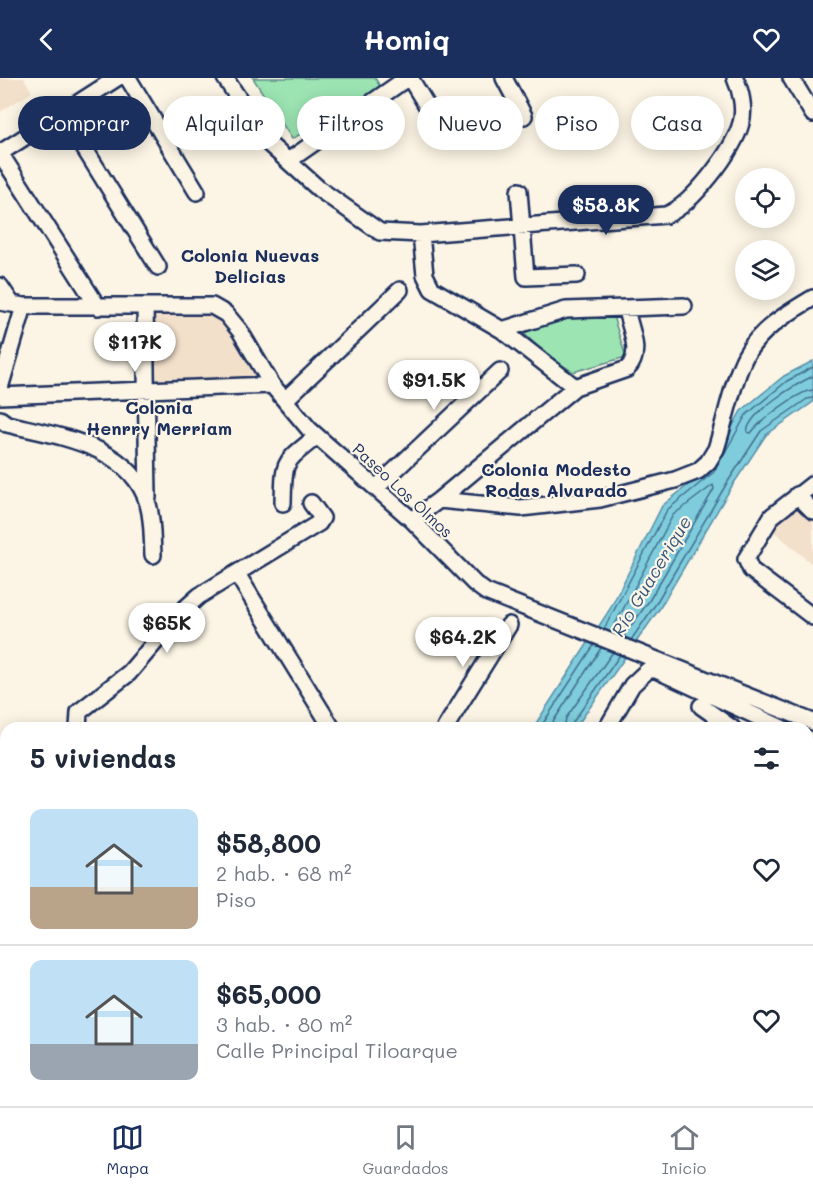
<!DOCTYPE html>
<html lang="es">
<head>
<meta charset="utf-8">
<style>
	:root { --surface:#fff; --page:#f2f2f3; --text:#1f2937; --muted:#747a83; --line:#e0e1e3; --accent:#1b2f5e }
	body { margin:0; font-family:Mali,sans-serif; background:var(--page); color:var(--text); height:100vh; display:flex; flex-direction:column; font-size:22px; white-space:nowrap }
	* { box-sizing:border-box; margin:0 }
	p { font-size:20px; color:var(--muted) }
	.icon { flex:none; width:33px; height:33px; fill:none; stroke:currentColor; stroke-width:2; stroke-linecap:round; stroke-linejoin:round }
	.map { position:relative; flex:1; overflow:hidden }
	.panel { position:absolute; left:0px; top:644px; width:813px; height:386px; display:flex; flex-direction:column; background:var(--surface); border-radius:18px 18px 0 0; box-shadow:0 3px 15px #0003 }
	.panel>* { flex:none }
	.top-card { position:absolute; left:18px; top:18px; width:777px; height:54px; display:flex; gap:12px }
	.fabs { position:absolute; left:735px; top:90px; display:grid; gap:12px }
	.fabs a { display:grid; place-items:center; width:60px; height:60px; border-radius:50%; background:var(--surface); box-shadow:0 3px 15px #0003; font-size:30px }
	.price { position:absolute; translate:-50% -51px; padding:0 14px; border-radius:21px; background:#fff; color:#222; font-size:20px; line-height:39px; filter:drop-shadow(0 2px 3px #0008) }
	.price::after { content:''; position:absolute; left:50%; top:36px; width:18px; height:14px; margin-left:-9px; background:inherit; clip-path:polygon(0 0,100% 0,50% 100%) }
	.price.on { background:var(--accent); color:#fff }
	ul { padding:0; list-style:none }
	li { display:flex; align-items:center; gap:18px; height:150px; padding:0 30px }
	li+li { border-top:2px solid var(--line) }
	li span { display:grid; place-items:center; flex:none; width:168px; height:120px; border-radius:12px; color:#555 }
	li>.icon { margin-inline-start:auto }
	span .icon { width:72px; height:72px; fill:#fffc; stroke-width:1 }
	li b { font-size:26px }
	h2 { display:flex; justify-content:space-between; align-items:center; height:72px; padding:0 30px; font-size:26px }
	.chip { padding:0 21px; border-radius:27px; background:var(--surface); box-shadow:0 3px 15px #0003; font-size:21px; line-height:54px }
	.chip.on { background:var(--accent); color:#fff }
	header { display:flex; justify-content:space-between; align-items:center; height:78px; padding:0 30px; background:var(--accent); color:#fff; font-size:27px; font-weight:800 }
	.tab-bar { display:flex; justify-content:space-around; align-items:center; height:84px; border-top:2px solid var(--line); background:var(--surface); font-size:16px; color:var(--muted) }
	.tab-bar a { display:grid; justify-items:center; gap:3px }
	.tab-bar .on { color:var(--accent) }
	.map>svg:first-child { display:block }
</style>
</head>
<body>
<header><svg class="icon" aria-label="back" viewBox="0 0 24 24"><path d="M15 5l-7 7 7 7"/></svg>Homiq<svg class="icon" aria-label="heart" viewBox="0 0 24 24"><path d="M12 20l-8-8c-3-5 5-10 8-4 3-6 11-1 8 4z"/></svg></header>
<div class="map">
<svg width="813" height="1028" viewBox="0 0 813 1028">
	<rect width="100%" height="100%" fill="#fcf5e5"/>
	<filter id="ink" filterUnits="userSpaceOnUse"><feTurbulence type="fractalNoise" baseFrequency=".0167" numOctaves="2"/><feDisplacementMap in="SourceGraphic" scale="12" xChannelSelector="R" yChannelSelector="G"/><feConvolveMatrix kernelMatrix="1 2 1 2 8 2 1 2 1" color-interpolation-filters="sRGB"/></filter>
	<g filter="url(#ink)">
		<!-- built -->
		<path fill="#f3e0cb" d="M0 0H24L32 14 0 34Z
			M149 232 211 233 225 242 265 302 151 308Z
			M795 421 813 439V487L771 451 776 440Z"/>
		<!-- green -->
		<path fill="#9ce5b3" stroke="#5c8a88" stroke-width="1.5" d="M253 0H375L381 10 292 61Z
			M611 232 626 279 573 294 549 279 518 250 564 234Z"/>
		<!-- water -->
		<path fill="#7fcddc" stroke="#578eaa" stroke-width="1.5" d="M813 283V324L766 357 732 408 660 530 576 649 533 650 610 531 662 428 709 390 741 333 784 298Z"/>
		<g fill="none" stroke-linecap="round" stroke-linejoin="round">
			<!-- shore -->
			<path stroke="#436e90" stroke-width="1.5" d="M813 298C795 307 750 333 747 354L751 355C760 343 798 313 813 312
				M604 551 667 432 714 394 746 337 787 303 813 289
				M611 554 673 437 713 407 714 411 649 523 623 559
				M631 562 655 527 727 405 761 353 807 321 813 320
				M540 650 594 567
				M549 650 601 570
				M564 650 566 640 613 574
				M572 650 573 644 620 577"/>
			<defs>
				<path id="minor" d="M128 0 197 114
					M225 0 269 66 319 111 380 154 421 156 666 137C692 127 734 72 741 45 745 31 741 13 735 0
					M410 0 447 61
					M504 0 524 38
					M791 0 813 36
					M63 36 158 189
					M0 75 98 229
					M0 75 117 0
					M288 83 407 0
					M519 113 526 199 577 197
					M421 156 425 197 432 211 502 252 575 309
					M0 208 12 226
					M0 224 24 228H212L226 236 240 253 272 307 309 351 412 442 475 506 486 514 813 644
					M145 228 148 420
					M502 252 566 232 684 228
					M0 310 24 228
					M0 318 272 307
					M285 322 400 212
					M0 341 7 346C57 358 131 367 148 426 153 443 152 460 153 477
					M813 406 772 438 746 481 751 492 813 539
					M376 410 500 293
					M797 417 813 433
					M439 422 521 430 600 421 675 402 698 393 708 384 716 371C725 344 733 301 746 277 760 251 788 235 813 220
					M283 425C284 380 283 386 317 358
					M412 442 439 422 575 309 627 291C643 276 630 250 626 232
					M237 496 332 650
					M701 628 732 650
					M78 650 79 634 129 595 181 534 199 518 319 445 322 440 311 425
					M445 650 509 547
					M607 650 632 607 648 592H656L782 650
					M807 700 813 704
					M807 718 813 716
					M807 781 813 787
					M0 834 6 830
					M807 921 813 915
					M807 1008 813 1012
					M224 1023 225 1028
					M701 1023 713 1028
					M100 1028 119 1023"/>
			</defs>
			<!-- minor casing -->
			<use href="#minor" stroke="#1b2f5e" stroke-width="20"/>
			<!-- minor -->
			<use href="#minor" stroke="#fcf5e5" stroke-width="15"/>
		</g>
	</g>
	<g text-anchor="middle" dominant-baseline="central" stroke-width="4.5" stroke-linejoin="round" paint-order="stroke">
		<!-- street labels -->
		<g font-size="16" fill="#1b2f5e" stroke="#fcf5e5">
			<text transform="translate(403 412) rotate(43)">Paseo Los Olmos</text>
		</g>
		<!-- neighbourhood labels -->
		<g font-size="18" font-weight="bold" fill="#1b2f5e" stroke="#fcf5e5">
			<text x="250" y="177">Colonia Nuevas<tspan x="250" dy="21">Delicias</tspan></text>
			<text x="159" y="329">Colonia<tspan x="159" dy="21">Henrry Merriam</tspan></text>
			<text x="556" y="391">Colonia Modesto<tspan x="556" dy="21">Rodas Alvarado</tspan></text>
		</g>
		<!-- water labels -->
		<g font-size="18" font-style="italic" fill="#34567e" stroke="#fcf5e5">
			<text transform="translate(651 498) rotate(-59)">Río Guacerique</text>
		</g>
	</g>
</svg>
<div class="fabs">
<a><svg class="icon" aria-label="locate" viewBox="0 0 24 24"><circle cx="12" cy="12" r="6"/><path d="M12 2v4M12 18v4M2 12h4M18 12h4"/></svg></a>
<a><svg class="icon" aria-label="layers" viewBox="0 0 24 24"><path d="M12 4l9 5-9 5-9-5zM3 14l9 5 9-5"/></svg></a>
</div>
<b class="price on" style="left:606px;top:158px">$58.8K</b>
<b class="price" style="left:135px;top:295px">$117K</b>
<b class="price" style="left:434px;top:333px">$91.5K</b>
<b class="price" style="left:167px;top:576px">$65K</b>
<b class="price" style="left:463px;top:590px">$64.2K</b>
<div class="top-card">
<a class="chip on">Comprar</a>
<a class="chip">Alquilar</a>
<a class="chip">Filtros</a>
<a class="chip">Nuevo</a>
<a class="chip">Piso</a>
<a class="chip">Casa</a>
</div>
<section class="panel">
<h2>5 viviendas<svg class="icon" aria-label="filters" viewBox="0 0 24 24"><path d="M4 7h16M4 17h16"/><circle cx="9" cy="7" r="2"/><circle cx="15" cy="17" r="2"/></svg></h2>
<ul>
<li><span style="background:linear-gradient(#bfe0f5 65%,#b9a48a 0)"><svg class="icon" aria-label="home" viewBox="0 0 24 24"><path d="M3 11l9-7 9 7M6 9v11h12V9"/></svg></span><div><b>$58,800</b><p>2 hab. · 68 m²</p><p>Piso</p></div><svg class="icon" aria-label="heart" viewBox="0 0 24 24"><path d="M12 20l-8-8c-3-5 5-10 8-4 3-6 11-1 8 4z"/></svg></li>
<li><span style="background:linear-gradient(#bfe0f5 70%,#9aa5b1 0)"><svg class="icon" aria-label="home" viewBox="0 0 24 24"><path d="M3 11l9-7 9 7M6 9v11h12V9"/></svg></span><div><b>$65,000</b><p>3 hab. · 80 m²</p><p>Calle Principal Tiloarque</p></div><svg class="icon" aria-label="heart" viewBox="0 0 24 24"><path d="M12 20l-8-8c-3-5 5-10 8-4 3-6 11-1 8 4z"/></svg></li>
</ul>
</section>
</div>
<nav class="tab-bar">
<a class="on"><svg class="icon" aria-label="map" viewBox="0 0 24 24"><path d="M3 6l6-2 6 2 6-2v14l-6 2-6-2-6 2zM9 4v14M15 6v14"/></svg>Mapa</a>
<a><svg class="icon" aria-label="saved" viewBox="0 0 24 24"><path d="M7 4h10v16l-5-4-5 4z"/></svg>Guardados</a>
<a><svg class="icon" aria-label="home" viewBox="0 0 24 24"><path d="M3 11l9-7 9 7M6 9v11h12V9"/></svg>Inicio</a>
</nav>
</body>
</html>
